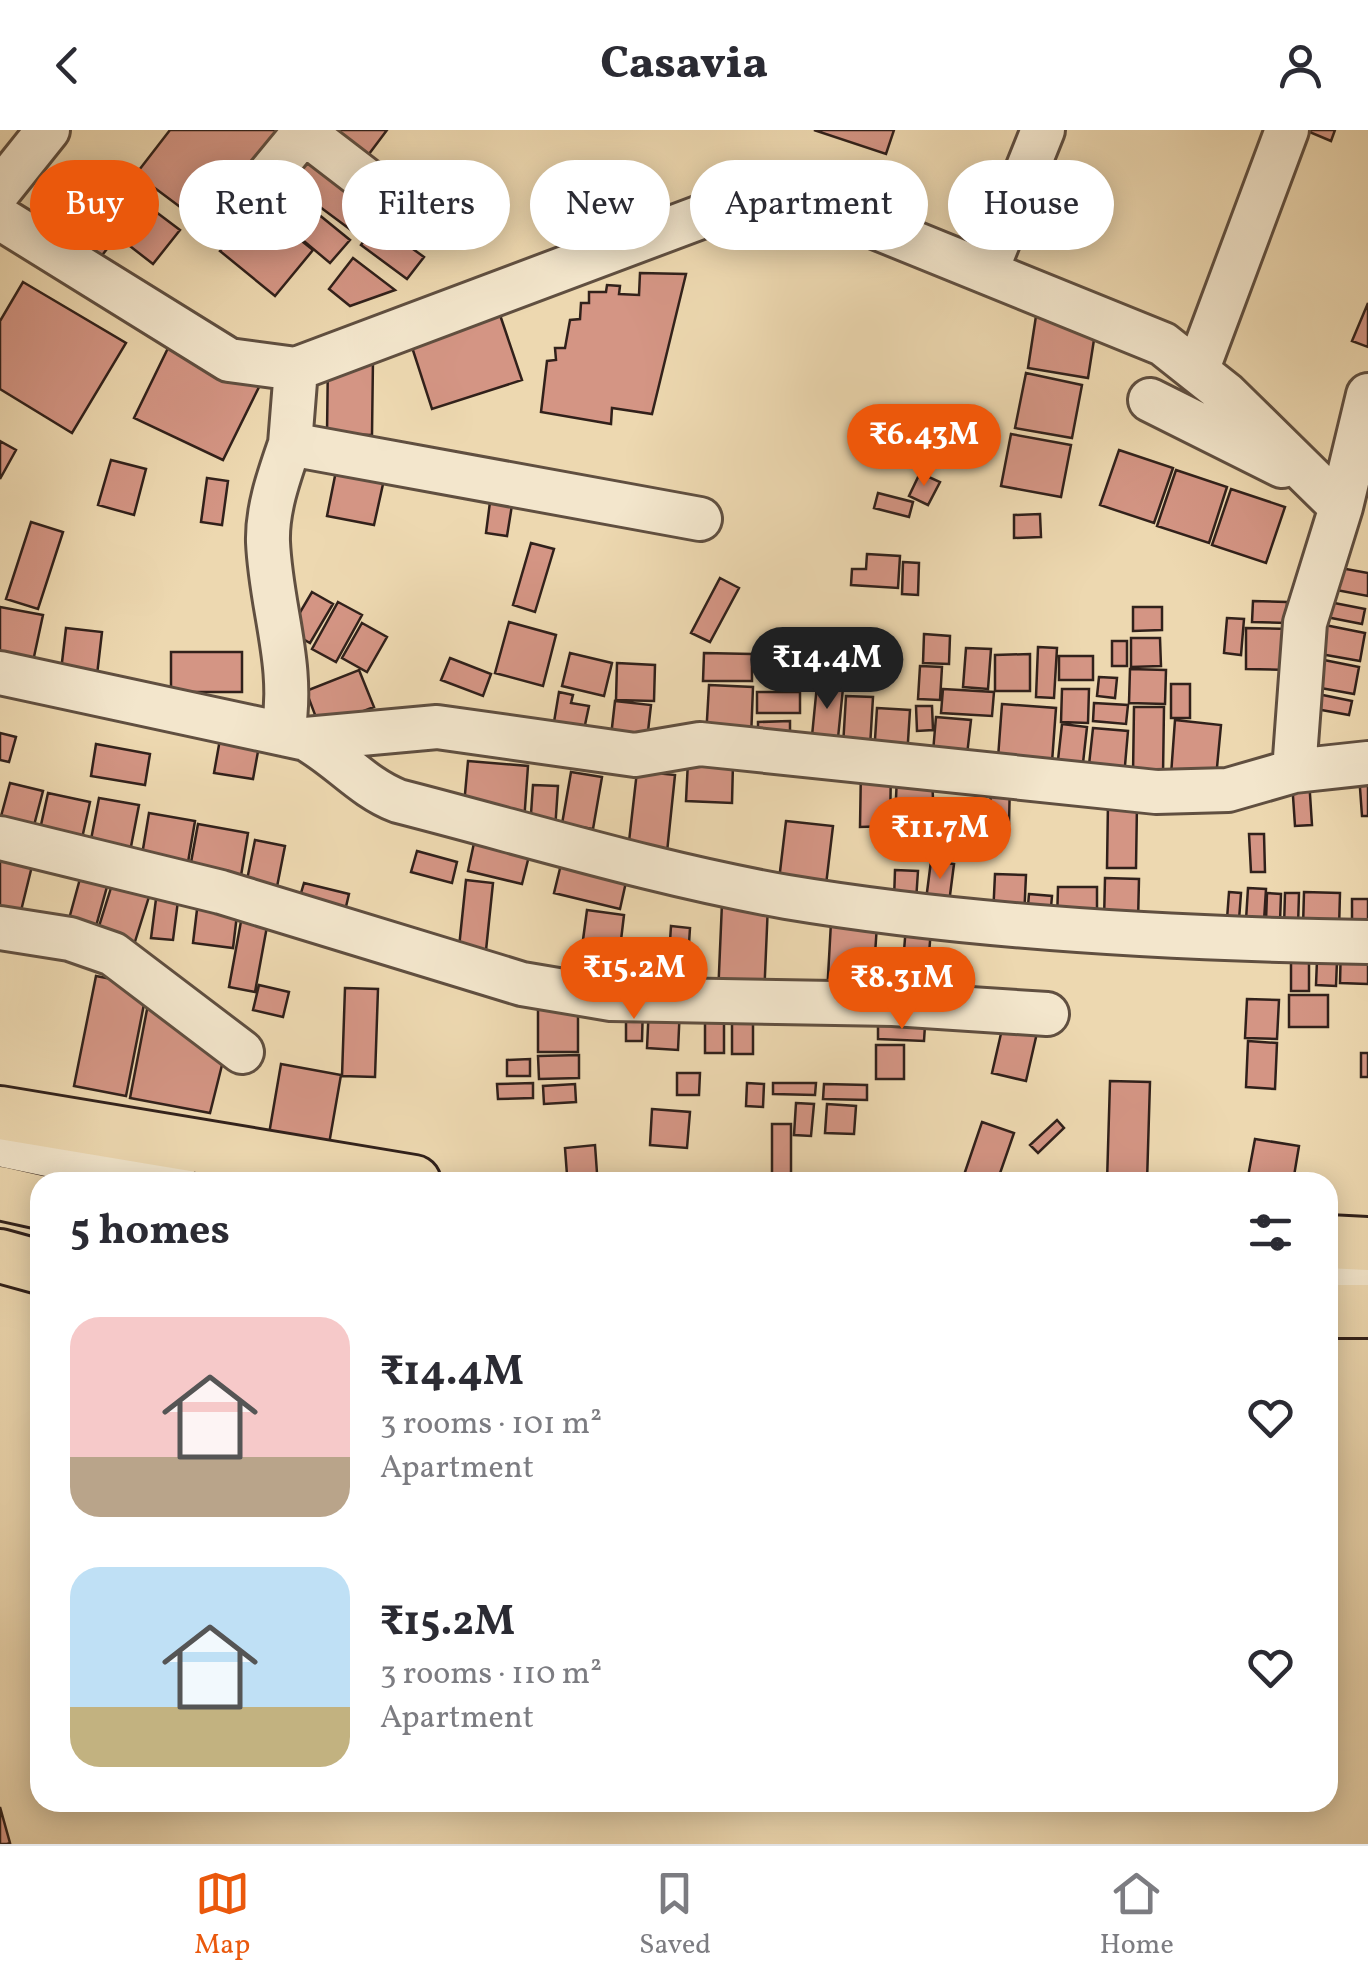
<!DOCTYPE html>
<html lang="en">
<head>
<meta charset="utf-8">
<style>
	:root { --surface:#fff; --page:#f7f7f7; --text:#2b2b33; --muted:#7c7c81; --line:#e1e1e2; --accent:#ea580c }
	body { margin:0; font-family:Vollkorn,serif; background:var(--page); color:var(--text); height:100vh; display:flex; flex-direction:column; font-size:38px; white-space:nowrap }
	* { box-sizing:border-box; margin:0 }
	p { font-size:32px; color:var(--muted) }
	.icon { flex:none; width:55px; height:55px; fill:none; stroke:currentColor; stroke-width:2; stroke-linecap:round; stroke-linejoin:round }
	.map { position:relative; flex:1; overflow:hidden }
	.drawer { position:absolute; left:30px; top:1042px; width:1308px; height:640px; display:flex; flex-direction:column; background:var(--surface); border-radius:30px; box-shadow:0 5px 25px #0003 }
	.drawer>* { flex:none }
	.hud { position:absolute; left:30px; top:30px; width:1310px; height:90px; display:flex; gap:20px }
	.price { position:absolute; translate:-50% -85px; padding:0 22px; border-radius:35px; background:var(--accent); color:#fff; font-size:32px; line-height:65px; filter:drop-shadow(0 2px 5px #0008) }
	.price::after { content:''; position:absolute; left:50%; top:60px; width:30px; height:22px; margin-left:-15px; background:inherit; clip-path:polygon(0 0,100% 0,50% 100%) }
	.price.current { background:#222; color:#fff }
	ul { padding:0; list-style:none }
	li { display:flex; align-items:center; gap:30px; height:250px; padding:0 40px }
	li span { display:grid; place-items:center; flex:none; width:280px; height:200px; border-radius:30px; color:#555 }
	li>.icon { margin-inline-start:auto }
	span .icon { width:120px; height:120px; fill:#fffc; stroke-width:1 }
	li b { font-size:42px }
	h2 { display:flex; justify-content:space-between; align-items:center; height:120px; padding:0 40px; font-size:42px }
	.pill { padding:0 35px; border-radius:45px; background:var(--surface); box-shadow:0 5px 25px #0003; font-size:35px; line-height:90px }
	.pill.current { background:var(--accent); color:#fff }
	header { display:flex; justify-content:space-between; align-items:center; height:130px; padding:0 40px; background:var(--surface); font-size:45px; font-weight:800 }
	.menu { display:flex; justify-content:space-around; align-items:center; height:140px; border-top:2px solid var(--line); background:var(--surface); font-size:28px; color:var(--muted) }
	.menu a { display:grid; justify-items:center; gap:5px }
	.menu .current { color:var(--accent) }
	.map>svg:first-child { display:block }
</style>
</head>
<body>
<header><svg class="icon" aria-label="back" viewBox="0 0 24 24"><path d="M15 5l-7 7 7 7"/></svg>Casavia<svg class="icon" aria-label="person" viewBox="0 0 24 24"><circle cx="12" cy="8" r="4"/><path d="M4 21q1-7 8-7t8 7"/></svg></header>
<div class="map">
<svg width="1368" height="1714" viewBox="0 0 1368 1714">
	<rect width="100%" height="100%" fill="#edd8b0"/>
	<filter id="stains"><feTurbulence type="fractalNoise" baseFrequency=".002" numOctaves="4"/><feColorMatrix values="0 0 0 0 .2 0 0 0 0 .09 0 0 0 0 .02 0 0 0 .5 -.17"/></filter>
	<radialGradient id="worn" r=".72"><stop offset=".6" stop-color="#630" stop-opacity="0"/><stop offset="1" stop-color="#630" stop-opacity=".3"/></radialGradient>
	<!-- building -->
	<path fill="#d49584" stroke="#31211b" stroke-width="2.5" d="M170 0H274L286 9 215 103 136 44Z
		M313 0H387L360 36Z
		M814 0H894L886 24Z
		M1305 0H1335L1331 11Z
		M296 19 374 78 355 103 277 45Z
		M99 39 180 100 153 134 117 106 93 137 74 123 97 92 73 74Z
		M280 53 350 110 330 133 261 75Z
		M257 75 313 120 275 166 220 121Z
		M377 93 424 127 407 149 361 115Z
		M353 128 395 160 350 176 329 159Z
		M640 143 686 144 652 284 612 278 611 294 541 282 547 231 556 230 555 218H565L570 190 580 189 581 173H589V162H606L607 155 620 156 619 164 639 165Z
		M23 152 126 213 72 303 0 259V191Z
		M1368 173V217L1352 211Z
		M498 179 522 250 432 279 409 208Z
		M1036 186 1096 197 1088 248 1028 238Z
		M171 212 260 255 223 330 134 288Z
		M328 228 373 229 372 305 327 304Z
		M1026 243 1082 255 1072 308 1015 298Z
		M1011 304 1071 315 1061 367 1001 356Z
		M0 311 16 320 0 349Z
		M1119 320 1173 338 1154 393 1100 375Z
		M339 326 387 336 374 395 327 386Z
		M111 330 146 339 134 385 98 375Z
		M1176 340 1227 357 1209 413 1157 396Z
		M920 343 940 352 928 375 909 366Z
		M207 348 228 351 222 395 201 392Z
		M1231 359 1285 377 1266 433 1212 415Z
		M878 363 913 372 909 387 874 378Z
		M490 372 512 375 507 406 486 403Z
		M1040 384 1041 407 1014 408V385Z
		M31 392 63 402 38 479 6 469Z
		M531 413 554 419 535 482 513 475Z
		M867 424 900 426 898 458 851 455 852 439H866Z
		M903 432 919 433 918 465 902 464Z
		M1335 437 1368 443V466L1331 459Z
		M720 448 739 458 710 512 691 503Z
		M312 462 333 474 310 513 289 501Z
		M1319 470 1365 479 1362 494 1316 485Z
		M1253 471 1287 472V493L1252 492Z
		M338 472 362 485 336 532 312 519Z
		M0 477 43 485 32 536 0 529Z
		M1133 477H1162V500L1133 501Z
		M1227 488 1244 489 1241 525 1224 523Z
		M509 492 556 505 543 556 495 543Z
		M362 493 387 507 367 542 342 528Z
		M1315 493 1365 503 1360 531 1309 522Z
		M66 498 102 502 97 545 61 541Z
		M1246 498 1289 499V540L1246 539Z
		M924 504 950 506 949 534 923 533Z
		M1131 508H1160L1161 536 1131 537Z
		M1112 511H1127V536H1112Z
		M1038 517 1057 518 1054 568 1036 567Z
		M819 518 880 519 879 539 819 537Z
		M966 518 991 519 988 559 963 557Z
		M171 522H242V562H171Z
		M570 523 612 533 604 566 562 556Z
		M704 523 752 524V551H703Z
		M1030 524V561H995V525Z
		M1059 526H1093V550H1059Z
		M1309 527 1359 537 1354 564 1304 555Z
		M450 528 491 544 483 566 441 550Z
		M617 533 655 535 654 571 616 570Z
		M920 536 942 537 940 570 918 569Z
		M1130 539 1166 540 1165 574 1129 573Z
		M359 540 374 577 320 598 306 561Z
		M818 545 844 548 837 618 811 616Z
		M1099 547 1117 548 1115 568 1097 566Z
		M1171 554H1190V588H1171Z
		M709 555 753 557 751 609 706 607Z
		M943 559 994 562 992 586 941 583Z
		M1062 559H1089L1088 593 1061 592Z
		M559 562 573 565 571 573 589 576 582 609 552 604Z
		M757 562H800V583H757Z
		M1308 562 1352 571 1349 585 1305 577Z
		M846 566 873 567 870 617 843 616Z
		M615 571 651 575 646 619 610 615Z
		M1094 573 1128 575 1126 594 1093 591Z
		M1002 574 1056 578 1052 632 998 628Z
		M916 576H932L933 600 917 601Z
		M1134 577H1164L1163 645H1133Z
		M877 578 910 580 907 627 874 625Z
		M936 587 971 590 967 625 933 622Z
		M1175 590 1221 595 1216 648 1171 645Z
		M790 591V615H758V592Z
		M1062 594 1087 597 1082 642 1057 639Z
		M222 598 261 605 253 649 214 643Z
		M1093 598 1128 601 1124 647 1088 644Z
		M0 603 16 607 9 632 0 630Z
		M96 614 150 624 145 655 91 646Z
		M468 631 528 636 524 692 463 686Z
		M688 631 733 633 732 673 686 671Z
		M861 637 891 638 890 696 860 697Z
		M637 641 675 645 666 732 627 729Z
		M571 642 602 647 593 699 562 694Z
		M1368 643V686H1362L1359 644Z
		M897 646 932 647 934 691H895Z
		M991 649 1010 650 1009 694 990 693Z
		M1309 649 1312 695 1295 696 1292 651Z
		M10 653 43 661 32 703 0 690Z
		M533 655 558 656 555 700 530 698Z
		M48 663 90 672 81 713 39 704Z
		M99 668 139 675 129 727 89 720Z
		M1108 672 1137 673 1136 738H1107Z
		M149 683 195 691 186 744 140 737Z
		M786 691 833 696 826 755 779 750Z
		M198 694 248 703 239 758 188 749Z
		M906 694 932 695V717L906 716Z
		M1249 704H1264L1265 742H1251Z
		M255 710 285 716 275 767 245 760Z
		M474 713 529 726 522 754 468 741Z
		M565 718 630 734 620 779 554 763Z
		M417 721 457 732 452 753 411 742Z
		M0 728 32 736 19 789 0 784Z
		M931 731 954 734 949 773 926 770Z
		M895 740 918 741 916 771 894 770Z
		M995 744 1026 745 1024 788 993 786Z
		M81 745 108 753 93 807 66 800Z
		M115 745 152 757 133 818 96 806Z
		M1105 748 1139 749 1138 792 1104 791Z
		M466 750 493 753 485 830 458 827Z
		M304 753 349 764 344 785 298 773Z
		M1058 757H1097V792L1057 791Z
		M1248 758 1266 759 1264 791 1246 790Z
		M157 761 179 763 173 810 151 808Z
		M1229 762 1241 763 1239 790 1227 789Z
		M1304 762 1340 763 1339 799 1303 797Z
		M199 763 239 768 233 818 193 813Z
		M1267 763 1281 764 1280 792 1266 791Z
		M1285 763H1299L1298 797H1284Z
		M1029 764 1052 766 1050 789 1027 787Z
		M1352 769H1368V795H1352Z
		M722 773 768 774 764 868 718 866Z
		M244 775 270 780 255 862 229 857Z
		M587 780 624 785 616 852 578 847Z
		M907 784 932 787 925 873 900 870Z
		M831 792 877 795 872 868 827 865Z
		M671 796 690 798 686 858 667 857Z
		M1341 813 1368 814V854L1340 853Z
		M1291 822H1309V861H1291Z
		M1317 830 1337 831 1336 856 1316 855Z
		M96 846 127 852 146 864 126 966 74 956Z
		M259 855 289 862 283 887 253 880Z
		M345 858 378 859 375 947 342 946Z
		M150 864 225 923 210 983 130 968Z
		M1289 865H1328V897H1289Z
		M1247 869 1279 870 1277 909 1245 908Z
		M626 874H643L642 911H626Z
		M732 874H753V924H732Z
		M649 875 680 877 678 920 647 918Z
		M538 877H578V922H538Z
		M705 882H724V923H705Z
		M1005 886 1039 894 1026 951 992 943Z
		M878 894 925 895 924 911 878 909Z
		M1248 911 1277 913 1275 959 1246 957Z
		M876 915H904V949H876Z
		M1361 923H1368V947H1361Z
		M579 925V948L539 949 538 926Z
		M530 929V946H507V930Z
		M281 934 341 945 329 1014 269 1004Z
		M677 943H700L699 965H677Z
		M1110 951 1150 952 1147 1052H1107Z
		M533 953V968L498 969 497 954Z
		M747 953 764 954 763 977 746 976Z
		M773 953H816L815 965 773 964Z
		M575 954 576 972 544 974 543 956Z
		M824 954 867 955V970L823 969Z
		M796 973 814 974 811 1006 794 1005Z
		M827 974 856 976 854 1004 825 1003Z
		M652 979 690 982 687 1018 650 1015Z
		M1057 990 1064 998 1038 1023 1030 1015Z
		M982 992 1014 1003 997 1052 965 1042Z
		M772 994H791V1049H772Z
		M1255 1009 1299 1016 1293 1052H1247Z
		M595 1015 597 1043 567 1045 565 1018Z
		M0 1677 10 1713 7 1714H0Z"/>
	<g fill="none" stroke-linecap="round" stroke-linejoin="round">
		<defs>
			<path id="minor" d="M301 0 366 50
				M0 60 48 0
				M244 75 304 2
				M0 88 229 230 296 239 754 67 796 65 1163 214 1226 264 1341 377 1305 493 1294 641
				M986 142 1043 0
				M296 239 290 314 700 389
				M1197 241 1287 0
				M1150 270 1282 336
				M1341 377 1368 265
				M0 543 306 609C340 628 362 657 398 671 527 704 656 744 787 767 973 798 1180 809 1368 812
				M283 604C295 534 271 480 268 412 267 379 279 346 290 314
				M306 609 437 597 635 625 700 614 1156 662 1228 660 1294 641 1368 633
				M0 708 221 762 522 854 611 869 893 874 1047 884
				M0 798 70 809 113 824 242 922
				M0 1015 176 1052
				M1328 1147 1368 1149"/>
			<path id="major" d="M0 983 414 1052
				M0 1063 40 1072
				M1328 1112 1368 1114
				M0 1126 40 1137
				M1328 1181H1368"/>
		</defs>
		<!-- minor casing -->
		<use href="#minor" stroke="#604f40" stroke-width="48"/>
		<!-- major casing -->
		<use href="#major" stroke="#31211b" stroke-width="58"/>
		<!-- minor -->
		<use href="#minor" stroke="#f3e6cc" stroke-width="42"/>
		<!-- major -->
		<use href="#major" stroke="#edd8b0" stroke-width="52"/>
	</g>
	<rect width="100%" height="100%" filter="url(#stains)"/>
	<rect width="100%" height="100%" fill="url(#worn)"/>
</svg>
<b class="price" style="left:924px;top:359px">₹6.43M</b>
<b class="price current" style="left:827px;top:582px">₹14.4M</b>
<b class="price" style="left:940px;top:752px">₹11.7M</b>
<b class="price" style="left:634px;top:892px">₹15.2M</b>
<b class="price" style="left:902px;top:902px">₹8.31M</b>
<div class="hud">
<a class="pill current">Buy</a>
<a class="pill">Rent</a>
<a class="pill">Filters</a>
<a class="pill">New</a>
<a class="pill">Apartment</a>
<a class="pill">House</a>
</div>
<section class="drawer">
<h2>5 homes<svg class="icon" aria-label="filters" viewBox="0 0 24 24"><path d="M4 7h16M4 17h16"/><circle cx="9" cy="7" r="2"/><circle cx="15" cy="17" r="2"/></svg></h2>
<ul>
<li><span style="background:linear-gradient(#f6c9c9 70%,#b9a48a 0)"><svg class="icon" aria-label="home" viewBox="0 0 24 24"><path d="M3 11l9-7 9 7M6 9v11h12V9"/></svg></span><div><b>₹14.4M</b><p>3 rooms · 101 m²</p><p>Apartment</p></div><svg class="icon" aria-label="heart" viewBox="0 0 24 24"><path d="M12 20l-8-8c-3-5 5-10 8-4 3-6 11-1 8 4z"/></svg></li>
<li><span style="background:linear-gradient(#bfe0f5 70%,#c2b280 0)"><svg class="icon" aria-label="home" viewBox="0 0 24 24"><path d="M3 11l9-7 9 7M6 9v11h12V9"/></svg></span><div><b>₹15.2M</b><p>3 rooms · 110 m²</p><p>Apartment</p></div><svg class="icon" aria-label="heart" viewBox="0 0 24 24"><path d="M12 20l-8-8c-3-5 5-10 8-4 3-6 11-1 8 4z"/></svg></li>
</ul>
</section>
</div>
<nav class="menu">
<a class="current"><svg class="icon" aria-label="map" viewBox="0 0 24 24"><path d="M3 6l6-2 6 2 6-2v14l-6 2-6-2-6 2zM9 4v14M15 6v14"/></svg>Map</a>
<a><svg class="icon" aria-label="saved" viewBox="0 0 24 24"><path d="M7 4h10v16l-5-4-5 4z"/></svg>Saved</a>
<a><svg class="icon" aria-label="home" viewBox="0 0 24 24"><path d="M3 11l9-7 9 7M6 9v11h12V9"/></svg>Home</a>
</nav>
</body>
</html>
